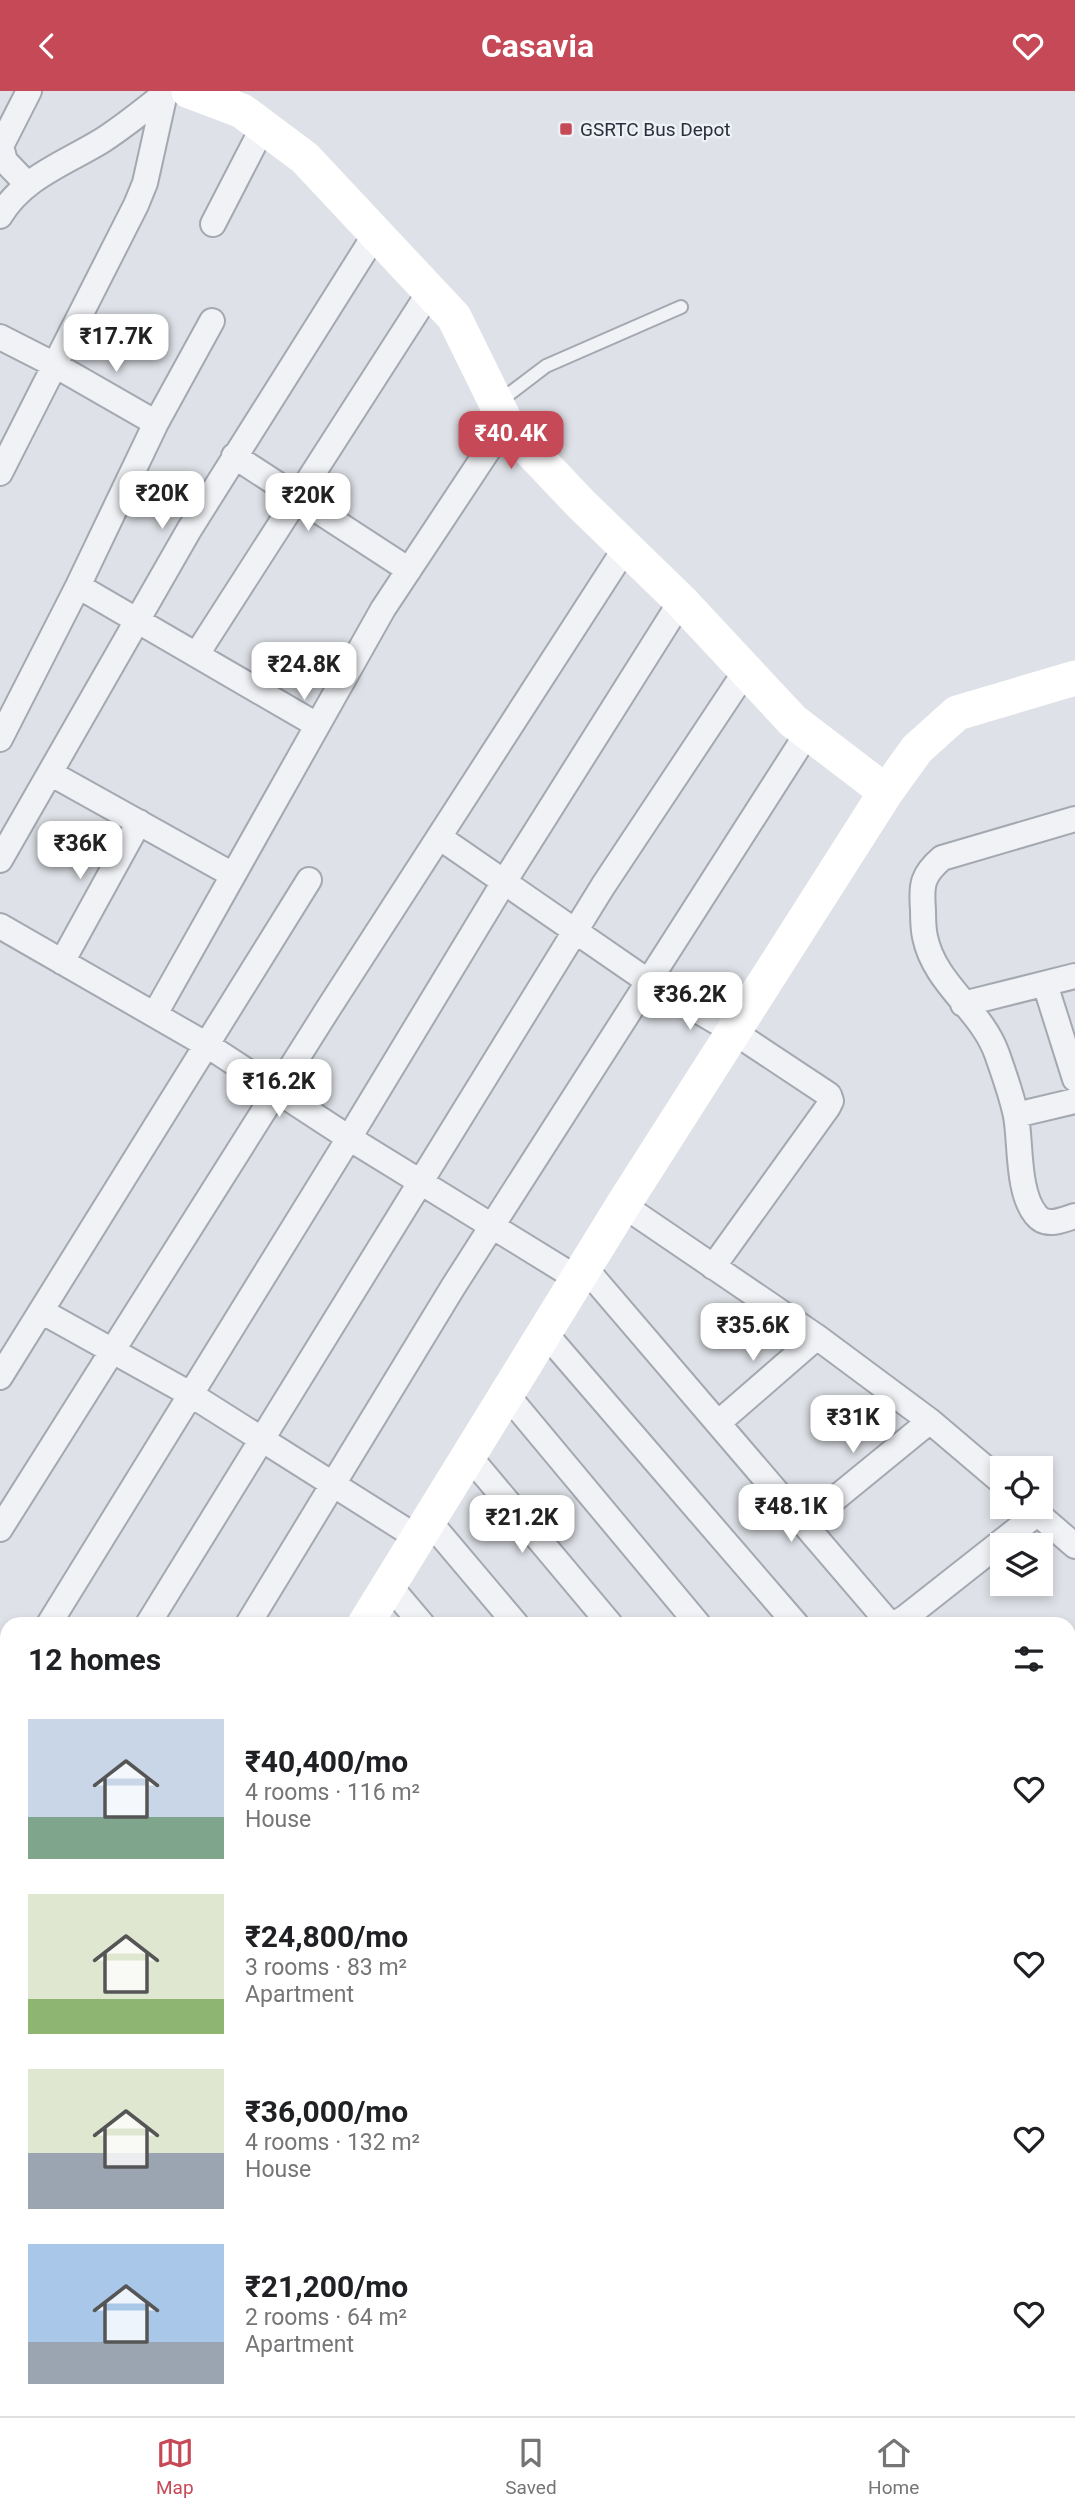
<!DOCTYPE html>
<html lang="en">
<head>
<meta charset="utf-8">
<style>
	:root { --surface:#fff; --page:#f6f6f6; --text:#202124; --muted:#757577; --line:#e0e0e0; --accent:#c64957 }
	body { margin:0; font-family:Roboto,sans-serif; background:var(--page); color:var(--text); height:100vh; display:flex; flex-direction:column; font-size:26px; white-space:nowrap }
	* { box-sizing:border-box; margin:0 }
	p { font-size:23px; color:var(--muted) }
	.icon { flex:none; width:38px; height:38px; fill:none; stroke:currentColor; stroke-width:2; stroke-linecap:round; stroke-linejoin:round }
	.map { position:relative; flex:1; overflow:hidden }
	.sheet { position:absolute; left:0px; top:1526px; width:1076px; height:800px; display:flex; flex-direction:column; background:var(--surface); border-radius:21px 21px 0 0; box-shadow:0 4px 10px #0003 }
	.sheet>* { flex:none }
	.controls { position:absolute; left:990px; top:1365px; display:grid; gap:14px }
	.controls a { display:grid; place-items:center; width:63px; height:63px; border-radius:0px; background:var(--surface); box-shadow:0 4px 10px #0003; font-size:35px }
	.price { position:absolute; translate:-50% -60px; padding:0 16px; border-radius:14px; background:#fff; color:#222; font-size:23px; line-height:46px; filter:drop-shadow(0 2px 4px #0008) }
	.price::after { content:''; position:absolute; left:50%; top:42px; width:21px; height:16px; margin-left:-10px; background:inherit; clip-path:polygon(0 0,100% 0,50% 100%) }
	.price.current { background:var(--accent); color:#fff }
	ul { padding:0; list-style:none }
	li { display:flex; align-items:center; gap:21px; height:175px; padding:0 28px }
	li span { display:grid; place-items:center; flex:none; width:196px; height:140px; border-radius:0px; color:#555 }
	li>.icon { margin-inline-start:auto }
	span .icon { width:84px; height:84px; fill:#fffc; stroke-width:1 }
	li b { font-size:30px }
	h2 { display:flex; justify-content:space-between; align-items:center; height:84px; padding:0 28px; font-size:30px }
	header { display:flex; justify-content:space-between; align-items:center; height:91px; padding:0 28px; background:var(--accent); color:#fff; font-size:32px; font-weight:700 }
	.dock { display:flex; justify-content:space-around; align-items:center; height:98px; border-top:2px solid var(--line); background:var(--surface); font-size:19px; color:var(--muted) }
	.dock a { display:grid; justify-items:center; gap:4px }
	.dock .current { color:var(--accent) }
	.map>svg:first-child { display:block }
</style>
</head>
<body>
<header><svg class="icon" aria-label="back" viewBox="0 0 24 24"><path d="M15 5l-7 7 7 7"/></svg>Casavia<svg class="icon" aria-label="heart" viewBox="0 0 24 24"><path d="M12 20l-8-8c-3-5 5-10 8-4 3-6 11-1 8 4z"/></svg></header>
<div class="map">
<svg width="1075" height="2325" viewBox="0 0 1075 2325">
	<rect width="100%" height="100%" fill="#dee1e7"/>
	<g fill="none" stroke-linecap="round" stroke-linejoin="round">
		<defs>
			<path id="lane" d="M500 310 546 275 681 216"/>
			<path id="street" d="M27 93 5 70 1 55 29 0
				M0 125C23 86 66 72 103 49 126 34 147 17 168 0
				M213 133 263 36
				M0 246 55 274 156 332
				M234 365 409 479
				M0 382 136 114 145 92 165 2
				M78 495 317 634
				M197 563 430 200
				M0 648 78 495 156 332 212 230
				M50 682 233 784
				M1075 728 942 767C922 784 921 794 923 819 923 828 923 837 925 846 935 894 981 918 997 963 1004 983 1012 1005 1016 1025 1021 1053 1017 1101 1036 1124 1046 1137 1062 1129 1075 1125
				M439 746 649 891 734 941 829 1004 831 1010 828 1016 713 1176
				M0 769 189 439 376 142
				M0 835 207 954 349 1047 578 1188
				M62 871 139 731
				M1045 893 1075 988
				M963 913 1075 885
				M155 923 383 518 506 332
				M1016 1024 1075 1010
				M623 1114 817 1246 930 1330 1003 1392
				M585 1177 888 1531H898L906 1526 1038 1422
				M41 1220 190 1303 418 1447
				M545 1242 796 1533
				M0 1286 309 789
				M507 1304 698 1533
				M718 1332 817 1246
				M469 1365 610 1533
				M1030 1416 1075 1455
				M429 1430 516 1533
				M804 1433 930 1330
				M0 1438 328 918 626 456
				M389 1494 422 1533
				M49 1533 349 1047 504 791 681 510
				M148 1533 603 795 745 581
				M248 1533 453 1196 808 641
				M1069 1566 1075 1561
				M1069 1800 1075 1796
				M0 1819 7 1830
				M1069 2148 1075 2143
				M1069 2308 1075 2320
				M336 2319 341 2325
				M731 2319 736 2325
				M820 2319 825 2325
				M445 2325 453 2319
				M566 2325 575 2319
				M693 2325 702 2319
				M882 2325 888 2319"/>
		</defs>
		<!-- lane casing -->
		<use href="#lane" stroke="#a4a8b1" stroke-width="16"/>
		<!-- street casing -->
		<use href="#street" stroke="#a4a8b1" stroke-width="28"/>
		<!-- lane -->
		<use href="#lane" stroke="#f0f2f5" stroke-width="12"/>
		<!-- street -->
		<use href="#street" stroke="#f0f2f5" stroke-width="24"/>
		<!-- secondary -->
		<path stroke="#fff" stroke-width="35" d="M189 0 242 20 305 67 454 226 508 336 581 413 681 510 793 630 886 701
			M365 1533 623 1114 886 701 917 658 957 622 1075 587
			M0 1565 7 1568"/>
		<defs>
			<path id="rail" d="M0 2069 7 2081
				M167 2319 172 2325"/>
		</defs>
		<!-- rail casing -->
		<use href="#rail" stroke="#78808f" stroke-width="8"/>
		<!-- rail -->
		<use href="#rail" stroke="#edf0f5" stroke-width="5" stroke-dasharray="16" stroke-linecap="butt"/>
	</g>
	<!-- markers -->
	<rect fill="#c64957" stroke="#edf0f5" stroke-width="2.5" x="559" y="31" width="14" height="14" rx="3.5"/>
	<g text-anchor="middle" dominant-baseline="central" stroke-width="5" stroke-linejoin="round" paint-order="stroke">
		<!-- poi labels -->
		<g font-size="19" fill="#282f3d" stroke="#edf0f5" text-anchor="start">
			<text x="580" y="38">GSRTC Bus Depot</text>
		</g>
	</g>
</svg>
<div class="controls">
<a><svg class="icon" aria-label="locate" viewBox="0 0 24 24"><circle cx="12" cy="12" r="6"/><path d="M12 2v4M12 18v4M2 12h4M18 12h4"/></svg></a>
<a><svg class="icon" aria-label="layers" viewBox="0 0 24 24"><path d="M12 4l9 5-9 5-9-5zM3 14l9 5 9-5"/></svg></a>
</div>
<b class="price" style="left:116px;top:283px">₹17.7K</b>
<b class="price current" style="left:511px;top:380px">₹40.4K</b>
<b class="price" style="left:162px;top:440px">₹20K</b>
<b class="price" style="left:308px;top:442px">₹20K</b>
<b class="price" style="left:304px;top:611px">₹24.8K</b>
<b class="price" style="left:80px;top:790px">₹36K</b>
<b class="price" style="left:690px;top:941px">₹36.2K</b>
<b class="price" style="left:279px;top:1028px">₹16.2K</b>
<b class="price" style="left:753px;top:1272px">₹35.6K</b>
<b class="price" style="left:853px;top:1364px">₹31K</b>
<b class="price" style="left:791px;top:1453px">₹48.1K</b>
<b class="price" style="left:522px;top:1464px">₹21.2K</b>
<section class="sheet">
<h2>12 homes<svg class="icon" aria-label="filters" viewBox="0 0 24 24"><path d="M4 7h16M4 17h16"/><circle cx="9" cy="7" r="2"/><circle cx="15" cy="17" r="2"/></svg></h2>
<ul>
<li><span style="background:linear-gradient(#c9d6e8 70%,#7fa58c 0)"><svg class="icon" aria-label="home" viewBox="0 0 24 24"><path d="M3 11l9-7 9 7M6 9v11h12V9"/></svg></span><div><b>₹40,400/mo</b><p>4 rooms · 116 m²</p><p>House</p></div><svg class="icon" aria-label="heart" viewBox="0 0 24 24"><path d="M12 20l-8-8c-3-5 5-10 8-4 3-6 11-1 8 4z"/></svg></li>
<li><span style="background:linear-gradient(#dfe7d0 75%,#8fb573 0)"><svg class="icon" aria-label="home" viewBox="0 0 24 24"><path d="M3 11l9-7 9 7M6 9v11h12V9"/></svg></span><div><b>₹24,800/mo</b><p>3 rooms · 83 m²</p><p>Apartment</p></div><svg class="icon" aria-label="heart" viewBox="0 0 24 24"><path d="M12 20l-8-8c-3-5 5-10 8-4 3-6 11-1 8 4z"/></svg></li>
<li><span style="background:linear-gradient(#dfe7d0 60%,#9aa5b1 0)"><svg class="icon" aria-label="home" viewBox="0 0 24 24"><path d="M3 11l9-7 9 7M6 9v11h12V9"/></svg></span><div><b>₹36,000/mo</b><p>4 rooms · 132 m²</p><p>House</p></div><svg class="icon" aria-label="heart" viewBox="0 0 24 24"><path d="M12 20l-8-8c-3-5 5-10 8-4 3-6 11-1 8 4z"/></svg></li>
<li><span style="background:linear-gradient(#a9c7e8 70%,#9aa5b1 0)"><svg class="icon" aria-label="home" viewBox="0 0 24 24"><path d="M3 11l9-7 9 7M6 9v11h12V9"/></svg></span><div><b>₹21,200/mo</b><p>2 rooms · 64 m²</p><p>Apartment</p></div><svg class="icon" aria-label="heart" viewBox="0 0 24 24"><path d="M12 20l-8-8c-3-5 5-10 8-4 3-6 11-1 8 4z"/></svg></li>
</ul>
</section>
</div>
<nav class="dock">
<a class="current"><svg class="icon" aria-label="map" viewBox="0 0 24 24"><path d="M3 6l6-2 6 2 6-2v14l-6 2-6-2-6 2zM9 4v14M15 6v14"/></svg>Map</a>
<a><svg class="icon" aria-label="saved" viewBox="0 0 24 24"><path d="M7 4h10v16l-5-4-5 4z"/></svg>Saved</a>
<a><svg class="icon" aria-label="home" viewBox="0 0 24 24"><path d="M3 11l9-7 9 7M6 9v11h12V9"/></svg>Home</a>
</nav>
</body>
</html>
